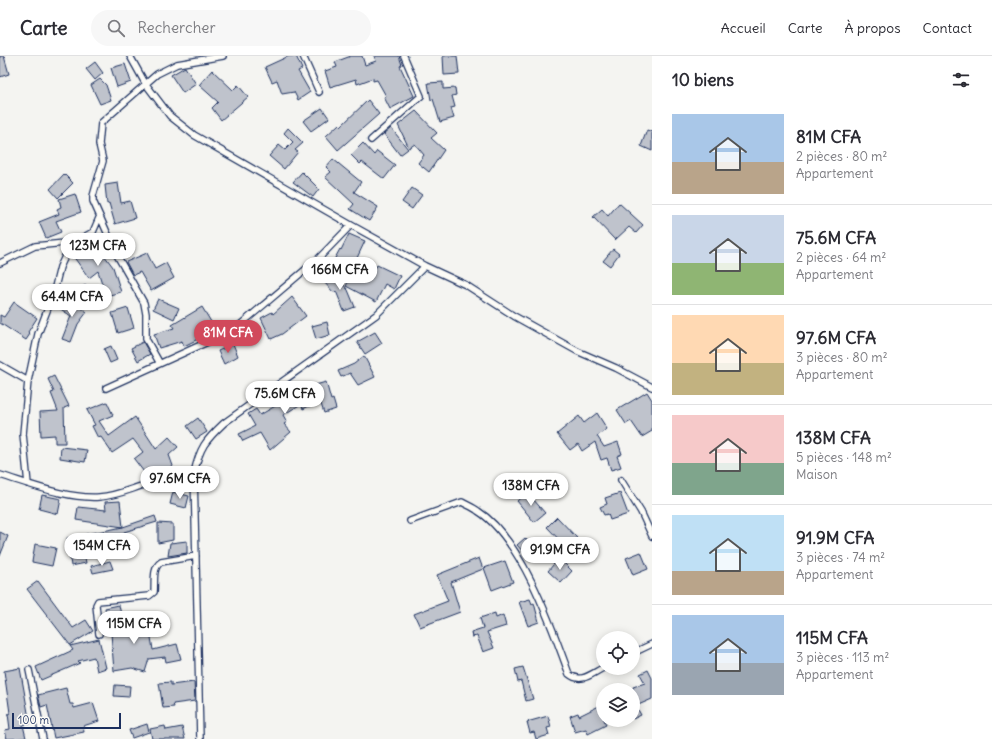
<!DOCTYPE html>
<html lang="fr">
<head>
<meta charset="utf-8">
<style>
	:root { --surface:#fff; --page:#f7f7f7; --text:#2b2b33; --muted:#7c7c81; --line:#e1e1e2; --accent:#d1495b }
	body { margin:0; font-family:Delius,sans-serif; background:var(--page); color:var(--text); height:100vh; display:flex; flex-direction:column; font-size:15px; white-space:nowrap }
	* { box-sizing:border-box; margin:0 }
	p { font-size:13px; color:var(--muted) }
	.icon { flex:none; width:22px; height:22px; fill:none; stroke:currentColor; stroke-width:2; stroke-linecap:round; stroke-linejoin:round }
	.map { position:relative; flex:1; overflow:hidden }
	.drawer { display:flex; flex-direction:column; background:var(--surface); width:340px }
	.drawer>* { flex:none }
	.fabs { position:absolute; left:596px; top:575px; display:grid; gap:8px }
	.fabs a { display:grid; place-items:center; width:44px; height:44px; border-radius:50%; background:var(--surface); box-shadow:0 2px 10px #0003; font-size:20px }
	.scale { position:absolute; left:12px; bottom:10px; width:109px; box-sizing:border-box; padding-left:4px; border:2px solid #1b2f5e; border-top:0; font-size:11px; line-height:14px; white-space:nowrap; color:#1b2f5e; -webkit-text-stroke:3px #fdfcf7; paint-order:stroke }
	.price { position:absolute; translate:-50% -34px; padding:0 9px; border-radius:14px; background:#fff; color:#222; font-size:13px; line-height:26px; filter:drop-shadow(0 1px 2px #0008) }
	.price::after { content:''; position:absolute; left:50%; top:24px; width:12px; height:9px; margin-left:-6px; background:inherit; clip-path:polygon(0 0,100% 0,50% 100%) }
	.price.on { background:var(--accent); color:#fff }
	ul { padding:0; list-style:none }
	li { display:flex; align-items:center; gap:12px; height:100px; padding:0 20px }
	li+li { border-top:1px solid var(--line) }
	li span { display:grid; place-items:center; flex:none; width:112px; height:80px; border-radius:0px; color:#555 }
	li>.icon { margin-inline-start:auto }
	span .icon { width:48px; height:48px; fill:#fffc; stroke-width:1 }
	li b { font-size:17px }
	h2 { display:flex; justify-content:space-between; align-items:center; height:48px; padding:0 20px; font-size:17px }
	header { display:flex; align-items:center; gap:24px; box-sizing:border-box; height:56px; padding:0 20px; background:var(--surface); border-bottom:1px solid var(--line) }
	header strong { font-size:19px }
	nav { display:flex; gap:22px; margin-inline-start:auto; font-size:14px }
	.search { width:280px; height:36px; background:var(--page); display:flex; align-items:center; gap:10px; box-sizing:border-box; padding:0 14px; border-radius:22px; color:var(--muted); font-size:15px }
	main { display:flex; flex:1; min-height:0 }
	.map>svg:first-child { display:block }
</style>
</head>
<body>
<header>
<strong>Carte</strong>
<div class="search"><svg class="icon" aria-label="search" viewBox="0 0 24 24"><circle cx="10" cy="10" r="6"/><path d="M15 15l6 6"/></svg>Rechercher</div>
<nav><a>Accueil</a><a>Carte</a><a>À propos</a><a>Contact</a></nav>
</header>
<main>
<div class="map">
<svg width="652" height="683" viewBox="0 0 652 683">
	<rect width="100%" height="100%" fill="#f4f4f1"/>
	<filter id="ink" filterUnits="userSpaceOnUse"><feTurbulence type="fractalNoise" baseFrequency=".025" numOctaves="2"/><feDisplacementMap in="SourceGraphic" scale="8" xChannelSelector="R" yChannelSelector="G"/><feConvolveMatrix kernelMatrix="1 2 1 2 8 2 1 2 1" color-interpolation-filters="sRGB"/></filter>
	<g filter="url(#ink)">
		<!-- building -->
		<path fill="#bfc3cc" stroke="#1b2f5e" d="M0 0H4L9 18 0 21Z
			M289 0H296L302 13 298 15 310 36 298 44 294 36 282 38 277 24 272 26 265 11Z
			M351 0H362L365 9 376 5 374 0H399L402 9 400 10 414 40 390 53 384 41 386 40 377 24 373 25V22L357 28 356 23 330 31 325 15 337 11 335 6Z
			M443 0H457L459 18 444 19Z
			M95 6 103 17 95 24 86 13Z
			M125 8 131 26 117 31 111 12Z
			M185 11 196 28 183 37 171 19Z
			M212 14 233 34 238 29 248 41 221 64 212 52 218 46 199 29Z
			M100 23 106 29 111 44 100 48 91 29Z
			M443 26V33L455 32 456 39 452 40 455 51 451 52 454 62 440 66 433 43 431 44 428 27Z
			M368 44 379 58 338 94 326 80 339 68 341 70Z
			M322 52 329 62 311 75 303 65Z
			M416 55 437 77 431 82 444 94 429 116 418 107 424 99 415 88 409 92 398 69Z
			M288 72 303 87 295 94 298 96 284 113 269 100 279 89 285 94 293 86 284 77Z
			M391 72 408 93 400 99 384 78Z
			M647 74 652 76V95L641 90Z
			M363 87 374 99 377 95 395 109 384 123 362 106 360 108 351 99Z
			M333 103 361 126 354 136 378 151 369 165 350 153 354 148 325 121 331 116 326 111Z
			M302 116 319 133 313 141 293 126Z
			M64 118 73 127 58 142 50 133Z
			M118 127 121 147 130 145 135 162 115 168 109 147 107 148 105 129Z
			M412 132 422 139 412 153 402 146Z
			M75 138 81 156 56 165 61 176 46 182 39 166 59 158 57 153 61 151 59 143Z
			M619 147 643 169 636 177 629 171 615 184 593 161 602 153 608 160Z
			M349 178 365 185 357 202 366 207 360 219 369 225 377 209 400 220 394 233 385 228 376 246 346 230 354 215 334 204 340 193 341 194Z
			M93 184 113 211 121 236 106 240 98 215 89 222 73 200Z
			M613 193 619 198 610 210 603 205Z
			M147 197 155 213 166 207 174 222 151 235 140 216 133 219 126 206Z
			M332 216 348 234 355 251 344 255 336 235 334 237 323 225Z
			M86 229 94 244 83 251 74 235Z
			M66 241 87 256 78 268 71 286 62 283 71 260 59 252Z
			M292 241 306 260 282 278 271 283 261 262 272 256 273 258Z
			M158 243 179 252 174 263 153 253Z
			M14 246 37 262 28 276 30 278 26 284 0 267V259L4 261Z
			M202 251 216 274 184 290 182 285 159 292 154 278 174 272 172 269Z
			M128 252 134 272 118 277 112 257Z
			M327 266 330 279 316 283 312 270Z
			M375 276 382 287 365 298 357 286Z
			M143 286 150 298 138 305 131 292Z
			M233 288 238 300 224 308 218 295Z
			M111 290 117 304 110 307 104 293Z
			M364 300 375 321 358 329 350 317 341 321 338 315 354 308Z
			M54 320 69 350 64 352 65 387H55V379L41 380 40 356 58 355 51 337 54 336 48 323Z
			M326 326 331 344 333 343 336 353 324 357 320 345 303 353 301 348 283 359 287 366 284 368 291 376 270 394 260 377 243 385 239 378 255 370 248 358 256 353 260 359 282 346 279 341 291 333 298 343 314 336 312 330Z
			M647 336 652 344V375L642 381 631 365 626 368 617 354Z
			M107 346 113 359 99 365 109 380 135 361 156 393 169 381 178 391 169 399 173 410 154 418 153 416 147 420 134 403 143 396 133 383 112 397 101 381 98 382 92 370 95 369 87 354Z
			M597 357 607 373 597 380 604 391 618 386 622 398 617 400 621 411 611 414 607 402 601 404 595 386 582 395 578 388 570 394 557 378 579 360 584 367Z
			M198 362 207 376 196 383 187 370Z
			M61 391 87 394 85 406 60 402Z
			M173 436 189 440 186 452 170 448Z
			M527 436 545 457 534 466 517 445Z
			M620 437 628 458 610 464 608 458 604 459 600 451 607 448 605 442Z
			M42 439 61 443 58 458 39 453Z
			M120 445 123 471 155 460 157 466 124 476V481L108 482 112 498 105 500 102 488 83 492 86 507 71 510 67 482 123 471 76 464 78 451 106 454 105 446Z
			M557 461 577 482 567 492 547 471Z
			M158 467 173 468V484L158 487Z
			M0 476 8 480 0 500Z
			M525 482 532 490 524 497 517 489Z
			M187 485V497L168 500 170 487Z
			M35 488 56 492 52 510 32 506Z
			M641 496 648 513 633 519 626 502Z
			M479 502 483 513 451 526 460 556 420 571 414 558 448 545 437 519Z
			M559 502 572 515 561 527 548 515Z
			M110 505 113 513 93 517 91 510Z
			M505 505 513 526 492 534 484 512Z
			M38 525 73 572 86 564 93 575 70 589 27 533Z
			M530 543 532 548 534 547 539 566 528 570 519 546Z
			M119 549 125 578 150 575 153 594 177 588 181 603 166 606 165 601 149 603 145 616 132 612 114 615 111 577 105 552Z
			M495 557 496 562 503 559 506 570 487 576 494 592 483 596 477 580 472 581 471 576 483 572 480 562Z
			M99 583 106 612 97 615 94 601 78 605 80 607 41 624 36 611 73 594 70 590Z
			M523 611 533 643 526 645 521 625 518 626 515 613Z
			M20 612 30 668 23 669 26 682 7 683 5 674 10 673 8 658 10 657 4 615Z
			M648 614 652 622V643L636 650 641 659 633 663V631L645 627 640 618Z
			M171 626V629L194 626 195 645 173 648 174 651 163 652 159 627Z
			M115 629 130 630 129 641 114 640Z
			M66 632 70 648H73L74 652 93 647 99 665 83 670 84 676 54 682 47 649 41 651 38 639Z
			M599 650 606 669 588 678 586 673 575 676 570 660 578 657 579 660Z
			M548 660 551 671 547 672 549 679 536 683 534 676 530 677 527 666Z
			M147 668 149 676 132 682 129 674Z
			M165 670 166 674 182 671 185 683H152L150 673Z"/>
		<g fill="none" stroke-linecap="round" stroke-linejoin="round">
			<defs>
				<path id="street" d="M130 0 145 27 170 60 194 79 351 169 425 210 466 229 514 260 577 295 616 312 652 331
					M303 0 319 36
					M371 84 421 40 404 0
					M0 207 35 190 75 186
					M159 306 146 283V258L144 247 118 201 93 145V140L103 105 99 88 101 67 157 18 177 8 223 0
					M0 309 28 325
					M106 332 234 274 319 202 351 169
					M0 419C30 428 67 443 99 441 114 440 126 435 141 430 158 425 177 422 194 417
					M621 424 641 456 652 480
					M28 428 23 378 28 325 38 278 53 239 60 211 68 194 75 186 93 176 99 162
					M410 465 462 446C467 449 473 451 478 455 521 482 552 571 569 618 581 628 591 618 603 612
					M99 578 96 549 98 545 149 540 154 536C155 526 152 512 161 506L196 500
					M633 597 652 588
					M29 614 43 683
					M200 683 194 417C200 391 205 385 224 367L376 259 425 210"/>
			</defs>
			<!-- street casing -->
			<use href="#street" stroke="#1b2f5e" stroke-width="8"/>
			<!-- street -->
			<use href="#street" stroke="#fdfcf7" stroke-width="5.5"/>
		</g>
	</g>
</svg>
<div class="fabs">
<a><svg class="icon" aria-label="locate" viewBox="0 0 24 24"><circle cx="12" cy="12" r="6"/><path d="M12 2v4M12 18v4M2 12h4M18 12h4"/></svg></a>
<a><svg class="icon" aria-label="layers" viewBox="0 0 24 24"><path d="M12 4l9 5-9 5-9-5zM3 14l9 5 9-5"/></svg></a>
</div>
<div class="scale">100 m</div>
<b class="price" style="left:98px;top:211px">123M CFA</b>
<b class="price" style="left:340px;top:235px">166M CFA</b>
<b class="price" style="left:72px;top:262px">64.4M CFA</b>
<b class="price on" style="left:228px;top:298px">81M CFA</b>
<b class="price" style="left:285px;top:359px">75.6M CFA</b>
<b class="price" style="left:180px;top:444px">97.6M CFA</b>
<b class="price" style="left:531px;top:451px">138M CFA</b>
<b class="price" style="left:102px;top:511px">154M CFA</b>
<b class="price" style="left:560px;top:515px">91.9M CFA</b>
<b class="price" style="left:134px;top:589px">115M CFA</b>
</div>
<section class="drawer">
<h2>10 biens<svg class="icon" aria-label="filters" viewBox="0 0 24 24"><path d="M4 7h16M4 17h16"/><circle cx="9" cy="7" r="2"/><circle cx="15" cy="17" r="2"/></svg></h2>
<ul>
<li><span style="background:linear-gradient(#a9c7e8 60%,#b9a48a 0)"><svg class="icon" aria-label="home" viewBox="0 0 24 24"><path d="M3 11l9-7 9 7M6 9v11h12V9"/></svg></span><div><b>81M CFA</b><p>2 pièces · 80 m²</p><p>Appartement</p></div></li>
<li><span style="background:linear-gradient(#c9d6e8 60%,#8fb573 0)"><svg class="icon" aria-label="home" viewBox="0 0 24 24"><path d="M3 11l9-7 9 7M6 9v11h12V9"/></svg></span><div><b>75.6M CFA</b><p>2 pièces · 64 m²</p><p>Appartement</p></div></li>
<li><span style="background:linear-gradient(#ffd9b3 60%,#c2b280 0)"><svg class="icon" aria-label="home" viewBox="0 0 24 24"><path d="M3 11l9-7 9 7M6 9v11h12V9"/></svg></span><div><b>97.6M CFA</b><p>3 pièces · 80 m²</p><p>Appartement</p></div></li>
<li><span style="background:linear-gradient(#f6c9c9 60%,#7fa58c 0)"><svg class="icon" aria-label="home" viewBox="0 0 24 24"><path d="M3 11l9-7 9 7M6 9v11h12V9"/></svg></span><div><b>138M CFA</b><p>5 pièces · 148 m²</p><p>Maison</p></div></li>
<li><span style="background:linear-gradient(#bfe0f5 70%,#b9a48a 0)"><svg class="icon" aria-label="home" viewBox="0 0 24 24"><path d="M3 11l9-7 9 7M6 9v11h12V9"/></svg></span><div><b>91.9M CFA</b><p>3 pièces · 74 m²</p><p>Appartement</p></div></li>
<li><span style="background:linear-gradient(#a9c7e8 60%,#9aa5b1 0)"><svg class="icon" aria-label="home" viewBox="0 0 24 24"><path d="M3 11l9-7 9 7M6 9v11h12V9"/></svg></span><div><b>115M CFA</b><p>3 pièces · 113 m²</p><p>Appartement</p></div></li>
</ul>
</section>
</main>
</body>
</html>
